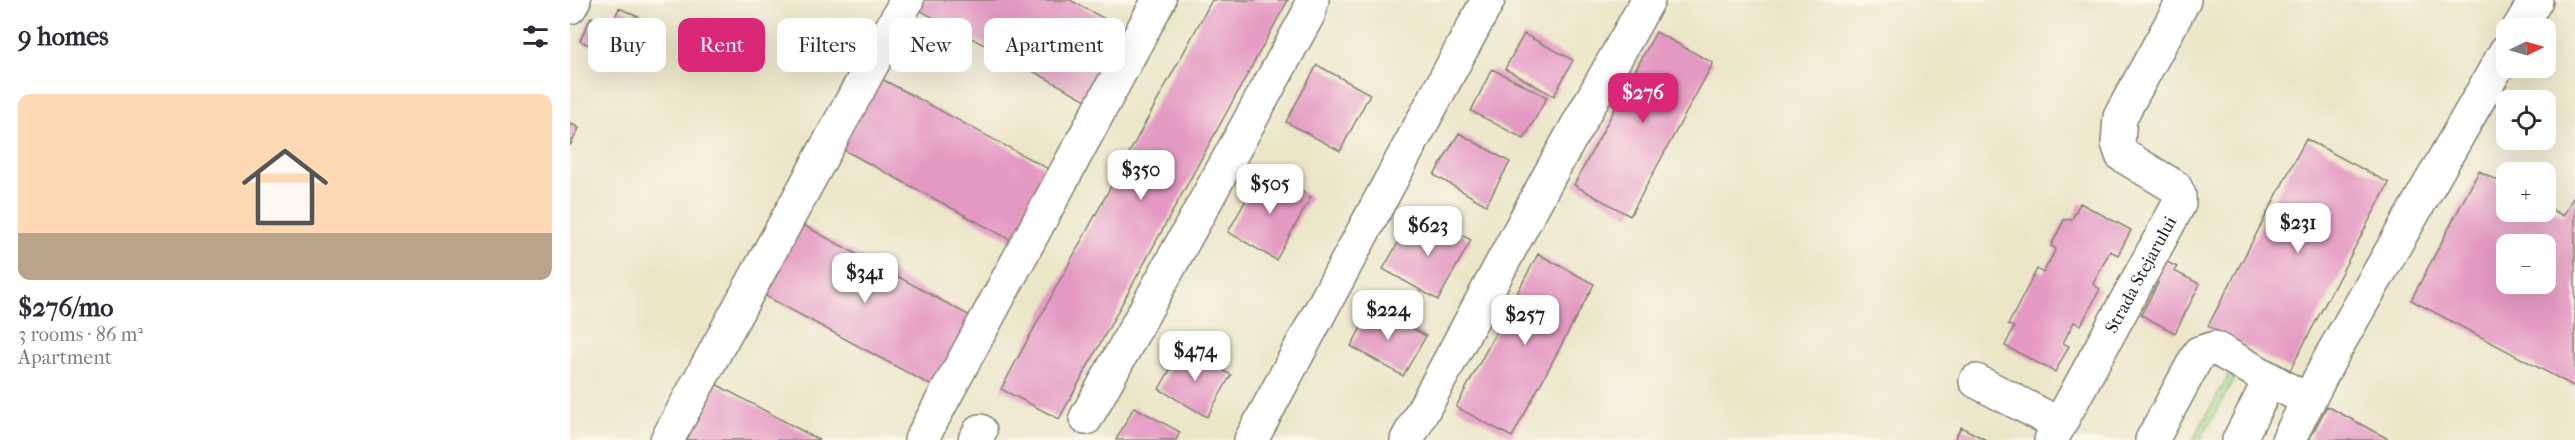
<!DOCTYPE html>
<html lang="en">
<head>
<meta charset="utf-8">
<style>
	:root { --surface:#fff; --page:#f2f2f3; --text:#2b2b33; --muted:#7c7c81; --line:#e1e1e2; --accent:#db2777 }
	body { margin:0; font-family:"IM FELL French Canon",serif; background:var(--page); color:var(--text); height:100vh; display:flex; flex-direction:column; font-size:22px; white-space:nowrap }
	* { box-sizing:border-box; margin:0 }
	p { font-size:20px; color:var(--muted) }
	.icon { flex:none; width:33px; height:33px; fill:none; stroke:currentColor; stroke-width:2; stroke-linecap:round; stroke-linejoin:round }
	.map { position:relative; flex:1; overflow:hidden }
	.drawer { display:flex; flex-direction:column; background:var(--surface); width:570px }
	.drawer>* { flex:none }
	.hud { position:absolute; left:18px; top:18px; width:570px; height:54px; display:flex; gap:12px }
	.needle { width:39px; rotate:85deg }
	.controls { position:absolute; left:1926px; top:18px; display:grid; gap:12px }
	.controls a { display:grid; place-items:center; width:60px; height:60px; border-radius:12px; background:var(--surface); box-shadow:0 6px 24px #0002; font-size:30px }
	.price { position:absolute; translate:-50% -51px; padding:0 14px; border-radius:12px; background:#fff; color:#222; font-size:20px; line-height:39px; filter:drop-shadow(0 2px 3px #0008) }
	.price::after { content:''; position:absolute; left:50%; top:36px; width:18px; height:14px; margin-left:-9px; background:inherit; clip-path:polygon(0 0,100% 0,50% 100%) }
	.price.selected { background:var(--accent); color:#fff }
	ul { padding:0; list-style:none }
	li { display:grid; align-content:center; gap:12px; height:318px; padding:0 18px }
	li+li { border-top:2px solid var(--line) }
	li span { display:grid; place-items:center; height:186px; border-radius:12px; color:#555 }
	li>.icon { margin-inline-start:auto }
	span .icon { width:108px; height:108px; fill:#fffc; stroke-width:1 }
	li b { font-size:26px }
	h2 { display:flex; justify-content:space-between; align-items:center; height:72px; padding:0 18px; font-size:26px }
	.chip { padding:0 21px; border-radius:12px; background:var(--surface); box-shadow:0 6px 24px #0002; font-size:21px; line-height:54px }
	.chip.selected { background:var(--accent); color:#fff }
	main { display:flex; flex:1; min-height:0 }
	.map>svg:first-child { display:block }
</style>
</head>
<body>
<main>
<section class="drawer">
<h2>9 homes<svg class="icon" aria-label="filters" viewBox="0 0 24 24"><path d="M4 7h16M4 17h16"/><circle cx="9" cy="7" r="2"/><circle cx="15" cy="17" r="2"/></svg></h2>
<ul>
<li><span style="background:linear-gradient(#ffd9b3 75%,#b9a48a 0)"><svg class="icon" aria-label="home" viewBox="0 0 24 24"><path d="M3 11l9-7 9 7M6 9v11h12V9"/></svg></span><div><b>$276/mo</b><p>3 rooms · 86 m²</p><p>Apartment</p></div></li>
</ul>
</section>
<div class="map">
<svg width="2005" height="440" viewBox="0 0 2005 440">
	<rect width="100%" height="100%" fill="#fbf7ec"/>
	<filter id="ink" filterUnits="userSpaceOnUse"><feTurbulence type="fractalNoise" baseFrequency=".0167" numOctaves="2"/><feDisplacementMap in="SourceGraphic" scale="12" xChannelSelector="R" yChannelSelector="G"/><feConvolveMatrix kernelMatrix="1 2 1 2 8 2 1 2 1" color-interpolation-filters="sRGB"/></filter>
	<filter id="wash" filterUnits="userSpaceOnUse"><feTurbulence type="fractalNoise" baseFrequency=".008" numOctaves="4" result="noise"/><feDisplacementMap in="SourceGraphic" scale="24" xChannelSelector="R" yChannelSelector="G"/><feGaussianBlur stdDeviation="1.35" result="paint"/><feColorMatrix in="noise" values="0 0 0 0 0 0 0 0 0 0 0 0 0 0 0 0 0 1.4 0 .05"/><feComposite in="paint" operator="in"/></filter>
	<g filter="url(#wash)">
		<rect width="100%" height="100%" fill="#ece6c9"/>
		<!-- green -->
		<path fill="#a8db8b" stroke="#627c54" stroke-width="1.5" d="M1661 371 1667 374 1630 440H1623Z"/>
		<g id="blocks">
			<!-- building -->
			<path fill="#e499c2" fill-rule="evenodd" d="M346 0H500L557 31 518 101 342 6Z
				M642 0H718L489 419 431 389Z
				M49 8 75 20 56 62 10 41 21 17 41 26Z
				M1086 32 1143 63 1060 216 1004 185Z
				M954 34 1003 60 984 96 935 69Z
				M747 65 800 94 770 151 716 122Z
				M922 69 977 97 954 139 901 111Z
				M310 78 486 173 448 244 272 149Z
				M0 123 9 128 0 146Z
				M889 133 940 162 916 205 864 175Z
				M1736 139 1819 183 1720 370 1638 326Z
				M693 170 741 197 706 260 658 232Z
				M1909 171 1936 185V212H1976V206L1993 216 2005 194V387L1841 300ZM1936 244H1976V284H1936Z
				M1510 203 1561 230 1548 255 1540 251 1523 284 1530 289 1511 325 1504 322 1493 343 1499 346 1485 372 1435 346 1444 327 1438 325 1467 269 1473 273 1486 249 1481 246 1494 220 1502 219Z
				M857 215 901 240 868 300 813 269 833 234 843 240Z
				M226 221 402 317 364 387 188 292Z
				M968 254 1024 284 942 437 886 407Z
				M1593 260 1607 267 1604 271 1630 284 1605 333 1571 315 1588 283 1583 280Z
				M803 306 856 336 833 376 781 346Z
				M613 347 661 375 637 417 589 389Z
				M142 382 249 440H111Z
				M1757 406 1820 440H1739Z
				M564 407 610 432 606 440H546Z
				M1391 427 1416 440H1384Z"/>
		</g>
	</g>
	<g filter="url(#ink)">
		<use href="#blocks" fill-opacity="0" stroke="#848172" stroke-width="1.5"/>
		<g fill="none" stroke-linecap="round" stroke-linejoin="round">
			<defs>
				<g id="minor">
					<path d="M0 7 4 0"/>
					<path d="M1949 28 1966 0"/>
					<path d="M1406 381 1489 424"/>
					<path d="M516 418 739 13 742 0"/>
					<path d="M97 440 337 0"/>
					<path d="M351 440 589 0"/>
					<path d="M405 440 410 431"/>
					<path d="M681 440 918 0"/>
					<path d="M837 440 979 176 1078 0"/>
					<path id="s1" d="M1481 440 1609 204V195L1605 187 1552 155 1548 143 1550 117 1614 0"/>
					<path d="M1582 440 1629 353 1645 348 1738 401"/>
					<path d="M1669 440 1700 380"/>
					<path d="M1718 440 1763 353 1936 51"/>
				</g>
			</defs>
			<!-- minor casing -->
			<use href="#minor" stroke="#848172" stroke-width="36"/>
			<!-- minor -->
			<use href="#minor" stroke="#fff" stroke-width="33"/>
		</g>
	</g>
	<g text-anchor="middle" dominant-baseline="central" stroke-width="4.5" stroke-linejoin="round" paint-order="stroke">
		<!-- street labels -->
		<g font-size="18" fill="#1c1c1c" stroke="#fbf7ec">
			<text stroke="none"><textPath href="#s1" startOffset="188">Strada Stejarului</textPath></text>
		</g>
	</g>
</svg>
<div class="controls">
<a><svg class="needle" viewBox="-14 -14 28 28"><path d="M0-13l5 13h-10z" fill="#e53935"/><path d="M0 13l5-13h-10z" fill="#7c7c81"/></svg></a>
<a><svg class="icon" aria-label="locate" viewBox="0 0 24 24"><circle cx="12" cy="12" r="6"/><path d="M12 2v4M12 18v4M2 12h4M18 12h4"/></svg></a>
<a>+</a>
<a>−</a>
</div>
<b class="price selected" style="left:1073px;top:124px">$276</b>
<b class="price" style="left:571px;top:201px">$350</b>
<b class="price" style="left:700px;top:215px">$505</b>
<b class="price" style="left:1728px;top:254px">$231</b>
<b class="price" style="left:858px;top:257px">$623</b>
<b class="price" style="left:295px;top:304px">$341</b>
<b class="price" style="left:818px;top:341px">$224</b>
<b class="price" style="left:955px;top:346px">$257</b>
<b class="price" style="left:625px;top:382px">$474</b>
<div class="hud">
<a class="chip">Buy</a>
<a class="chip selected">Rent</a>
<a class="chip">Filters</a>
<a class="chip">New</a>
<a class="chip">Apartment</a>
</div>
</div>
</main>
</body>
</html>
